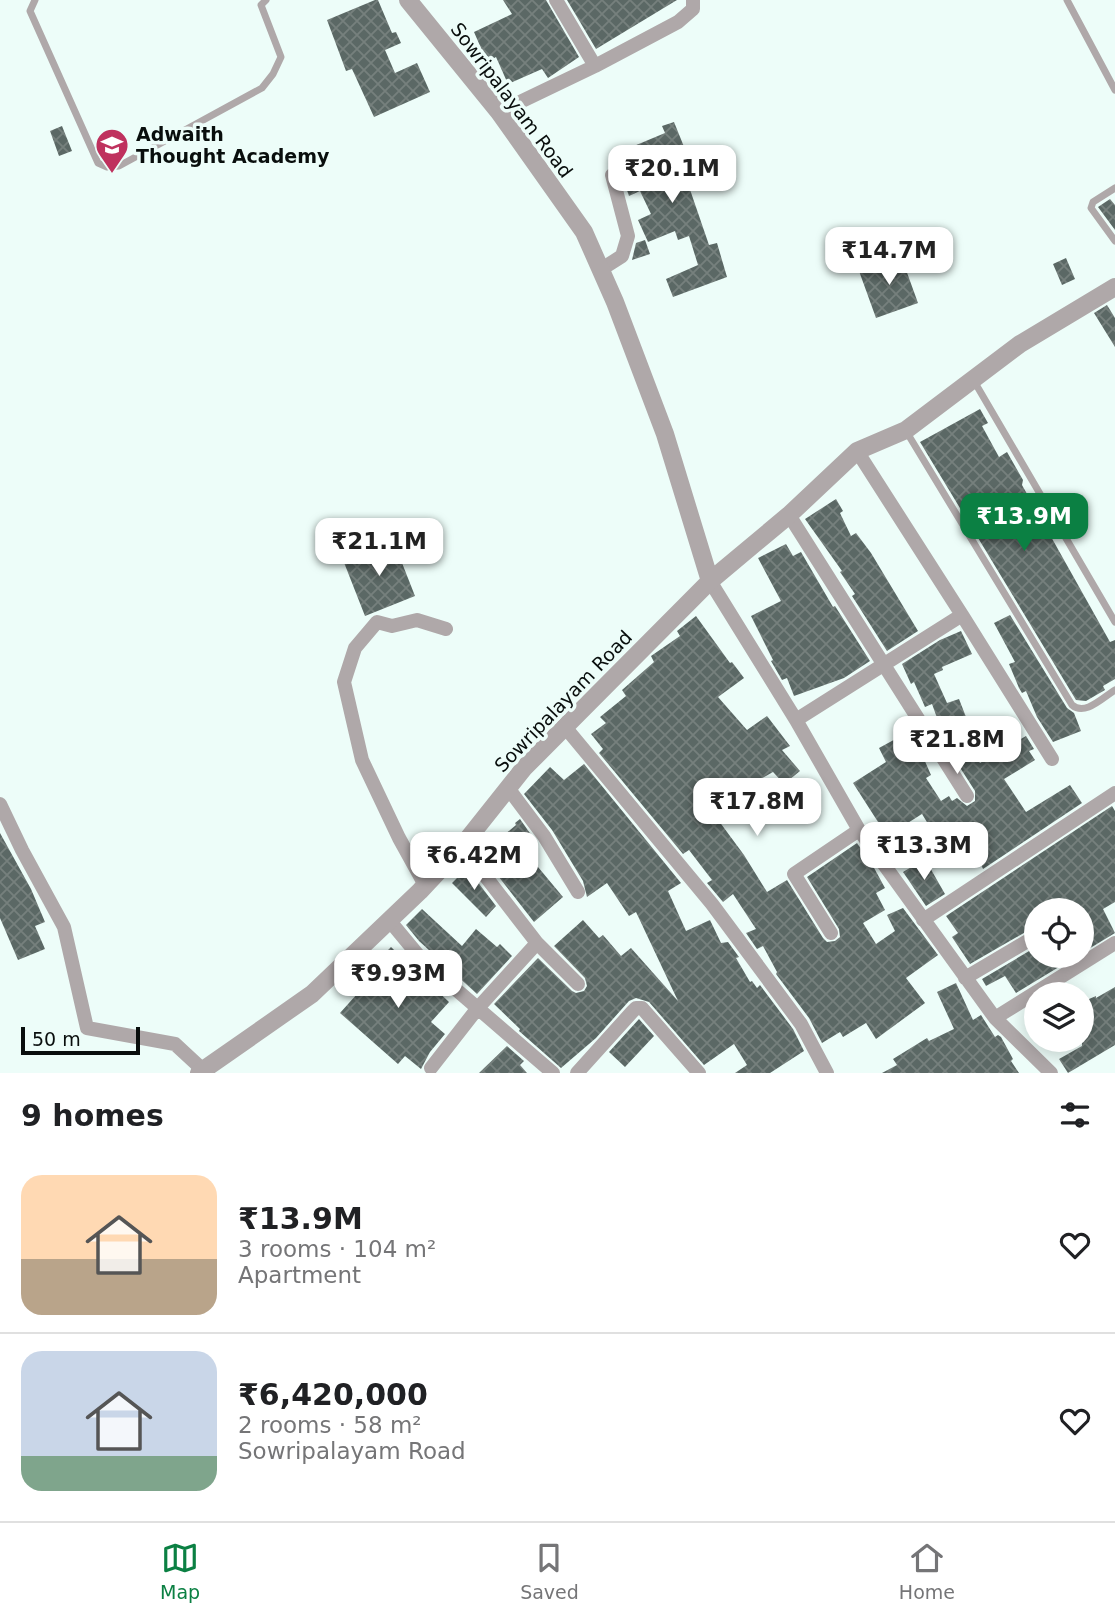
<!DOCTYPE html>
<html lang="en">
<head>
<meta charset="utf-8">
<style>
	:root { --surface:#fff; --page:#f6f6f6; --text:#202124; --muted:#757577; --line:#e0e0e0; --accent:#0b8043 }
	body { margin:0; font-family:"DejaVu Sans",sans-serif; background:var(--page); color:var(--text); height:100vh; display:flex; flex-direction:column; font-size:26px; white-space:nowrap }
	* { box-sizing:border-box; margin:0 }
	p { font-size:23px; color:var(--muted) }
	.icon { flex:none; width:38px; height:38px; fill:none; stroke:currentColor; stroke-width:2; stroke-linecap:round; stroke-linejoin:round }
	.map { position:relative; height:1073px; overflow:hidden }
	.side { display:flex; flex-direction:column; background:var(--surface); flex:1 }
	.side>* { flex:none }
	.fabs { position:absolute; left:1024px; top:898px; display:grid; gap:14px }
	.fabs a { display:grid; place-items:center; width:70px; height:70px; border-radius:50%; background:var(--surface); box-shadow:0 4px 18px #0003; font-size:35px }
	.scale { position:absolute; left:21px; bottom:18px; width:119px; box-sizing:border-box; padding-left:7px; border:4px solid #090e0d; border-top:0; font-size:19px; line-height:24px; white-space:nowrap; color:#090e0d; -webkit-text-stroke:5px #edfdf9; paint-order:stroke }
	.price { position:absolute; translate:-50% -60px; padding:0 16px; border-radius:14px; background:#fff; color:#222; font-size:23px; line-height:46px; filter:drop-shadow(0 2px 4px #0008) }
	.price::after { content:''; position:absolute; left:50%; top:42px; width:21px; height:16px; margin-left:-10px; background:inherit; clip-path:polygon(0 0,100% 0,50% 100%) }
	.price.active { background:var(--accent); color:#fff }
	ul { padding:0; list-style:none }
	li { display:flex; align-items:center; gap:21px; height:175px; padding:0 21px }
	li+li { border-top:2px solid var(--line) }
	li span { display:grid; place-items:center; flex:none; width:196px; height:140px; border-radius:21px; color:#555 }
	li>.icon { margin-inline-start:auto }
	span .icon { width:84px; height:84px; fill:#fffc; stroke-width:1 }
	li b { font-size:30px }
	h2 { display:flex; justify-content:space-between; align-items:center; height:84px; padding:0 21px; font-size:30px }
	.dock { display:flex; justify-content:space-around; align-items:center; height:98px; border-top:2px solid var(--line); background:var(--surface); font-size:19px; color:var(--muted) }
	.dock a { display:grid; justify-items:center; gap:4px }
	.dock .active { color:var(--accent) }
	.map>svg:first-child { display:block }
</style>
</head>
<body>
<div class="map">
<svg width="1115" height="1073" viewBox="0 0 1115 1073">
	<defs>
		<pattern id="building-cross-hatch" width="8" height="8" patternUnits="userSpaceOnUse" patternTransform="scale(1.75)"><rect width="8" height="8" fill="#5b6865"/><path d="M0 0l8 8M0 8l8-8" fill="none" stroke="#76807d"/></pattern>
	</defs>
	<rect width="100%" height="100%" fill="#edfdf9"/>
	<!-- building -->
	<path fill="url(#building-cross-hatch)" d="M375 0H378L392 33 396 32 401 43 385 50 395 73 417 63 430 92 374 117 352 69 346 71 327 20Z
		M503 0H546L579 57 548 78 542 69 508 84 496 57 487 62 474 32 512 14Z
		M567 0H677L596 49Z
		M674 122 693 169 684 172 697 210 709 245 717 243 727 277 673 297 666 279 698 265 689 236 678 240 675 231 648 242 638 220 651 214 640 191 629 196 621 173 630 169 622 151 665 133 662 126Z
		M62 126 72 151 59 156 50 131Z
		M1110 199 1115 205V230L1098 207Z
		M645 240 650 254 632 260 636 243Z
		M901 256 918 303 876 318 859 271Z
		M1066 258 1075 279 1062 285 1053 264Z
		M1107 305 1115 318V347L1094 313Z
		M980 409 988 423 982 426 999 457 1007 452 1023 480 1022 485 1110 642 1115 640V679L1103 686 1105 690 1086 701 1076 700 920 442Z
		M836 499 843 511 840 513 851 536 856 533 871 553 918 631 887 651 852 596 855 594 840 572 842 571 805 519Z
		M393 540 415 596 365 616 343 560Z
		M786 544 793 556 801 552 833 607 835 606 870 661 844 678 794 696 787 678 782 680 771 661 773 660 751 616 781 601 758 558Z
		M1010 615 1067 708 1074 713 1081 731 1053 742 1037 717 1026 691 1022 693 1019 688 1009 664 1015 662 994 623Z
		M696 616 730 663 732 662 744 678 718 697 747 730 767 716 790 746 782 750 800 771 784 784 773 772 730 796 732 800 722 805 723 808 713 813 744 855 767 892 787 880 823 938 827 942 835 941 840 937 839 929 807 877 857 843 873 866 885 888 876 893 885 910 863 923 876 944 895 931 887 915 903 908 938 955 906 978 925 1003 876 1039 866 1023 843 1037 840 1032 822 1043 809 1018 776 974 777 972 763 946 757 949 746 933 756 929 733 894 723 902 707 883 712 880 689 850 683 854 599 753 603 749 591 734 606 723 600 717 626 696 622 690 654 662 651 656 680 636 677 631Z
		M961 631 972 654 942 667 943 670 934 674 947 703 959 699 966 717 961 719 970 734 963 738 980 763 1026 736 1034 749 1029 751 1035 760 1004 779 1026 812 1070 785 1082 803 983 869 968 835 944 850 922 814 887 836 853 783 886 762 879 748 912 730 922 748 920 750 931 775 926 778 941 801 949 796 952 801 957 798 967 806 975 801V791L959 766 963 764 943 725 940 726 932 704 925 707 914 682 911 684 902 664 940 640Z
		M584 764 681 883 668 891 686 931 710 920 721 943 728 942 739 957 736 958 750 982 752 981 757 988 760 985 793 1029 804 1051 770 1073H735L747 1065 734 1044 704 1065 649 1002 636 998 629 1001 596 1038 561 1068 519 1031 520 1029 494 1004 538 958 572 991 576 993 584 991 587 986 585 978 554 946 583 920 599 938 603 935 621 956 631 948 678 1001 636 912 629 916 607 883 587 897 583 881 552 830 524 794 550 767 564 780Z
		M1112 806 1115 811V902L1103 909 1115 933 1082 953V910H1036V926L970 964 952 937 958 933 946 916Z
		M520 819 534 839 523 849 563 897 534 922 481 854 516 825 515 823Z
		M0 833 31 889 45 922 35 926 45 949 18 960 0 918Z
		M925 859 945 894 926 906 903 872Z
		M467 868 496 906 486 917 452 883Z
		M422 909 462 946 476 929 497 947 500 944 512 956 477 994 419 941 406 925Z
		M391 947 449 1002 431 1022 445 1034 430 1052 421 1069 405 1056 398 1064 340 1013 366 984 360 979Z
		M1036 947V956H1077L1016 993 1005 976 986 986 982 979Z
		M956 983 973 1020 981 1015 995 1037 998 1035 1001 1037 1013 1059 1011 1061 1019 1073H882L897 1065 893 1059 927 1038 929 1041 954 1029 937 992Z
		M1115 987V1045L1068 1073 1059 1059 1082 1046V1002L1096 996V998Z
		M639 1019 654 1036 625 1067 609 1052Z
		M507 1046 524 1061 520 1065 527 1073H479Z"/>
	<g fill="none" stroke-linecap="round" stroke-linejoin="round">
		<!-- service -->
		<path stroke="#afa8a9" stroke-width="7" d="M35 0 30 11 98 163 107 167 119 166 262 88 273 74 281 57 261 5 266 0
			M1067 0 1115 90
			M1115 188 1093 202 1091 208 1115 241
			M974 381 1115 622
			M906 431 1072 705C1085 716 1102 698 1115 690"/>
		<!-- minor -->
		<path stroke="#afa8a9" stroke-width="14" d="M556 0 595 66
			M499 112 595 66 678 22 693 9V0
			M600 270 622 256 628 236 612 175
			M789 515 967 796
			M710 581 796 720 859 830 995 1018 1051 1073
			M962 615 1052 759
			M796 720 962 615 857 451
			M565 727 712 904 801 1024 827 1073
			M508 788 544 836 578 892
			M0 804 22 850 64 927 87 1028 175 1044 203 1070
			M462 846 537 943
			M425 885 399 838 362 760 344 682 355 648 377 622 392 626 417 620 446 629
			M389 920 423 961 553 1073
			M923 920 1115 793
			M831 933 794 874 859 830
			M965 978 1036 936
			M995 1018 1115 943
			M431 1068 477 1009 537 943 578 984
			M577 1073 632 1012 636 1008H642L699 1073"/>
		<!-- tertiary -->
		<path stroke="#afa8a9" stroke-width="18" d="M408 0 499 112 584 232 615 302 665 434 710 581
			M199 1073 312 994 420 891 462 846 524 768 710 581 789 515 857 451 906 430 1020 344 1115 287"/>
	</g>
	<!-- icons -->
	<defs>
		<symbol id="school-pin" viewBox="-11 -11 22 30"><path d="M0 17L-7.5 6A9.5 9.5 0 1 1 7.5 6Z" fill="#bf315e" stroke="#edfdf9"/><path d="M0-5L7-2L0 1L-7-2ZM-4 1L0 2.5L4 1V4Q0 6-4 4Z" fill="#fff"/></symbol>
	</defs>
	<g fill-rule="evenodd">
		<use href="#school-pin" x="93" y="126" width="38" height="52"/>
	</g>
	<g text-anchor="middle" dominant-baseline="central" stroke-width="7" stroke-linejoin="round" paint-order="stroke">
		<!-- street labels -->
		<g font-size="19" fill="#090e0d" stroke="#edfdf9">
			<text transform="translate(512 100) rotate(53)">Sowripalayam Road</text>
			<text transform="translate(563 701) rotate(-46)">Sowripalayam Road</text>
		</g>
		<!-- poi labels -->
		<g font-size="19" font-weight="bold" fill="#090e0d" stroke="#edfdf9" text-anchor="start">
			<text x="136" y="134">Adwaith<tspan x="136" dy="22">Thought Academy</tspan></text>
		</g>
	</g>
</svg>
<div class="fabs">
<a><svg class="icon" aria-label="locate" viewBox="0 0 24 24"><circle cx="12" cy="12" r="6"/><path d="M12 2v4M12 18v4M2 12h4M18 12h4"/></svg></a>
<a><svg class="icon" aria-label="layers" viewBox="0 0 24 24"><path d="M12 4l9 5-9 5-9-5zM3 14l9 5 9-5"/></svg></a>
</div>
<div class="scale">50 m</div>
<b class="price" style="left:672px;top:205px">₹20.1M</b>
<b class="price" style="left:889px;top:287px">₹14.7M</b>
<b class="price active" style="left:1024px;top:553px">₹13.9M</b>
<b class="price" style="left:379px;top:578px">₹21.1M</b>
<b class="price" style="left:957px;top:776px">₹21.8M</b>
<b class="price" style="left:757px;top:838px">₹17.8M</b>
<b class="price" style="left:924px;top:882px">₹13.3M</b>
<b class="price" style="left:474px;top:892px">₹6.42M</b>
<b class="price" style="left:398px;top:1010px">₹9.93M</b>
</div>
<section class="side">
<h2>9 homes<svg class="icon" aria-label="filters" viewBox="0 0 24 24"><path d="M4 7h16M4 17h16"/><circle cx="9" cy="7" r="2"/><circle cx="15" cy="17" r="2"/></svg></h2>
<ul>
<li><span style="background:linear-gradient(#ffd9b3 60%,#b9a48a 0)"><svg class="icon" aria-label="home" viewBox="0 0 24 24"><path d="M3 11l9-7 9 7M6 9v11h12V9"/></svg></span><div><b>₹13.9M</b><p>3 rooms · 104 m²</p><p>Apartment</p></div><svg class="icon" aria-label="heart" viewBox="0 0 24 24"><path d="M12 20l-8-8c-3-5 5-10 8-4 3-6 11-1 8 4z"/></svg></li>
<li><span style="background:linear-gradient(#c9d6e8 75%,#7fa58c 0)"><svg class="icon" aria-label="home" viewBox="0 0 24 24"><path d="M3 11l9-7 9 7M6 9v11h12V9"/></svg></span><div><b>₹6,420,000</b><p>2 rooms · 58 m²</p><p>Sowripalayam Road</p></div><svg class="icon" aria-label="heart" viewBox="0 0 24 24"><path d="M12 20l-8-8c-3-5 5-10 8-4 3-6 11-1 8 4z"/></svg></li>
</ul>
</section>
<nav class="dock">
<a class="active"><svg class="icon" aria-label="map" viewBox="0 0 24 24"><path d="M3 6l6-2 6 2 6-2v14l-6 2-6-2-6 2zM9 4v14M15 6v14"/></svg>Map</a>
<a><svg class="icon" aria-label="saved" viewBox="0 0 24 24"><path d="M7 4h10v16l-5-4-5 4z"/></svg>Saved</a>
<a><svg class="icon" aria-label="home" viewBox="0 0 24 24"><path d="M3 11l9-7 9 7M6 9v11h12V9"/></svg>Home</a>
</nav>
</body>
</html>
